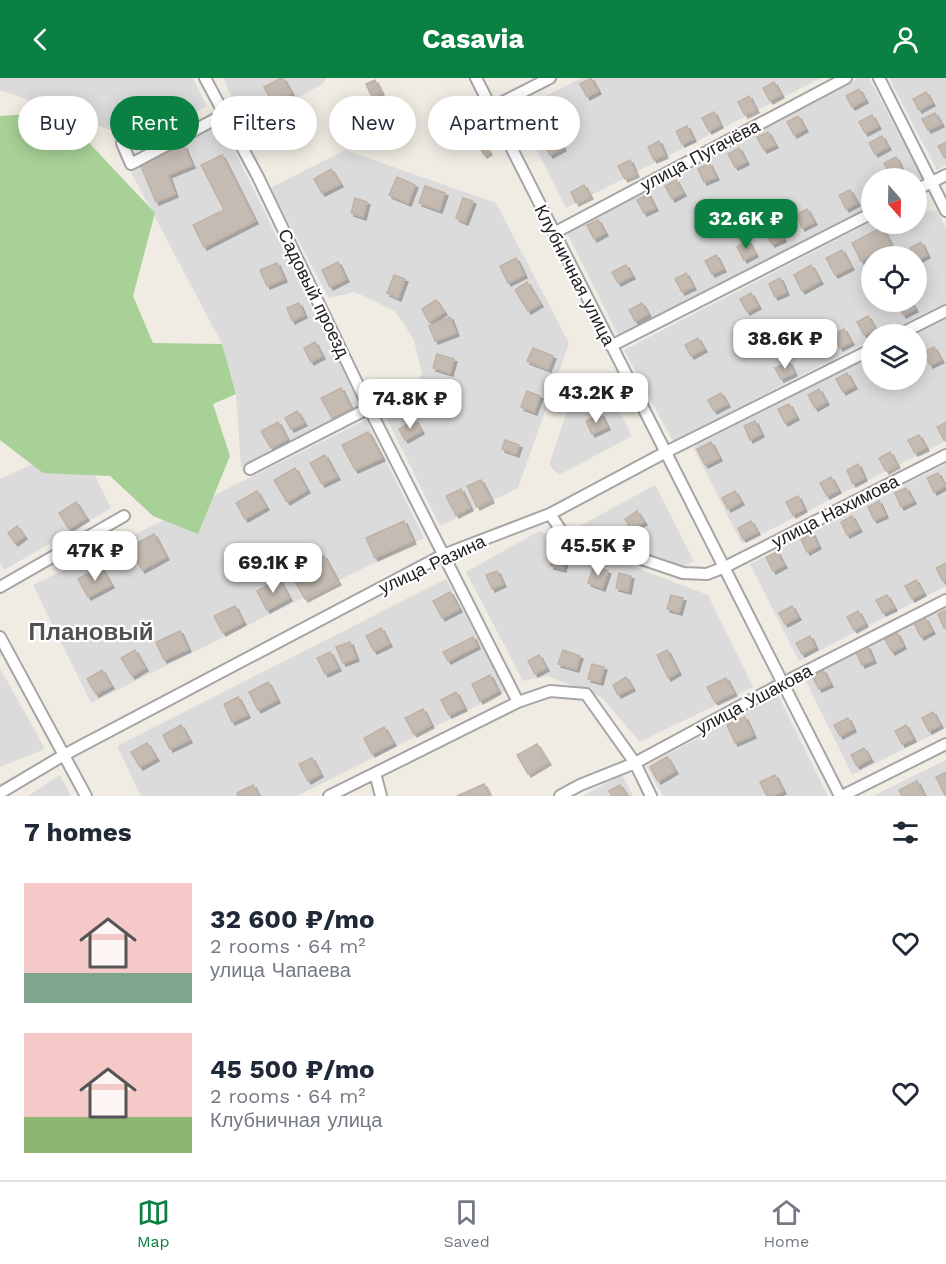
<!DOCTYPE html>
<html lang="en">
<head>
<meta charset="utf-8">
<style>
	:root { --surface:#fff; --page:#f6f6f7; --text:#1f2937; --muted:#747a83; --line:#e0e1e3; --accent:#0b8043 }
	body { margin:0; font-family:"Work Sans",sans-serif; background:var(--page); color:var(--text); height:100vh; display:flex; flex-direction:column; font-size:22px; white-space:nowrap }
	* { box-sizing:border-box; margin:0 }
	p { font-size:20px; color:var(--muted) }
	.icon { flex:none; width:33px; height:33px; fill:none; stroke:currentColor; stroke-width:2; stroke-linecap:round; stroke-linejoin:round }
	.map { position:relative; height:718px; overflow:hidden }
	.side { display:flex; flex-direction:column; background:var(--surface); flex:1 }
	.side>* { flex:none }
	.top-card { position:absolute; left:18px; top:18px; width:600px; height:54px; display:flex; gap:12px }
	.needle { width:39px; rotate:160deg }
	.fabs { position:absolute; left:861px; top:90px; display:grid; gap:12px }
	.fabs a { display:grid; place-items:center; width:66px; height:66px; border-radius:50%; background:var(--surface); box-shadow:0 3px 15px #0003; font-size:30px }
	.price { position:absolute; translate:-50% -51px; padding:0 14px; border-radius:12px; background:#fff; color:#222; font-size:20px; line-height:39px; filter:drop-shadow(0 2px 3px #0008) }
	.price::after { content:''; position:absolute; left:50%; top:36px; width:18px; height:14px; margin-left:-9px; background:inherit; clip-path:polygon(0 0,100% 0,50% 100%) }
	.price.current { background:var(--accent); color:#fff }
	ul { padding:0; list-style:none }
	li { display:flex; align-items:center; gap:18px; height:150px; padding:0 24px }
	li span { display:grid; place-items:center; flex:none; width:168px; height:120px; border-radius:0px; color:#555 }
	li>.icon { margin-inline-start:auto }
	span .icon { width:72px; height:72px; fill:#fffc; stroke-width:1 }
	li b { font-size:26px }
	h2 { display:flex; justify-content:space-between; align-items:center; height:72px; padding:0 24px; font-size:26px }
	.pill { padding:0 21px; border-radius:27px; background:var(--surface); box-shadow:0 3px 15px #0003; font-size:21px; line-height:54px }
	.pill.current { background:var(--accent); color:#fff }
	header { display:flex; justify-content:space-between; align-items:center; height:78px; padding:0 24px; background:var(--accent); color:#fff; font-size:27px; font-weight:700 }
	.menu { display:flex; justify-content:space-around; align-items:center; height:84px; border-top:2px solid var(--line); background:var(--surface); font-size:16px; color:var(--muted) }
	.menu a { display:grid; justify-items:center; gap:3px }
	.menu .current { color:var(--accent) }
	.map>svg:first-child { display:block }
</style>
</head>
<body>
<header><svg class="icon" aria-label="back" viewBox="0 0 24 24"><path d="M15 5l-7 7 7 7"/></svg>Casavia<svg class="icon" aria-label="person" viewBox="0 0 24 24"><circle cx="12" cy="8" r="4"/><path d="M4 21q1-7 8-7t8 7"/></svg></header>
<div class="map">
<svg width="946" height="718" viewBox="0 0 946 718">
	<defs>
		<filter id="shadow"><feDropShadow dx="3" dy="3" stdDeviation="0" flood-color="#0004"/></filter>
	</defs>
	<rect width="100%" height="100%" fill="#f0ece4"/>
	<!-- residential -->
	<path fill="#dcdbdb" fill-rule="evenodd" d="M0 0H193L207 28 141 63 0 12Z
		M223 0H326L324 5 245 49Z
		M581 0H821L566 130 517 33Z
		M858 0H869L924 103 917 106 916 100H872L871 129 619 259 566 153Z
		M889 0H946V87L937 92Z
		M221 46 360 327 241 389 236 316 222 266 130 92Z
		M345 72 496 125 569 265 518 410 440 448 386 339 422 297 414 262 395 233 355 214 329 220 270 110Z
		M937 132 946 150V225L883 256H872L871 262 673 363 624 272 871 144 872 146H916L917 136ZM872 178H916V224H872Z
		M946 241V363L742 466 693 369 871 279 872 302H916V256Z
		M575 309 612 320 632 358 559 397 549 387Z
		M366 342 424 460 91 625 33 507Z
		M79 365 111 430 4 492 0 484V401Z
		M946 386V508L799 583 750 486Z
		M655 407 694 483 683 489 576 450Z
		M539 453 708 517 753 609 640 664 601 619 547 598 523 603 466 494Z
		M446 501 506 613 297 718H141L117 668Z
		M946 529V650L852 697 804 599Z
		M0 590 45 671 0 689Z
		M778 617 828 718H663L646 688Z
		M946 682V718H873Z
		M622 696 633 718H583Z
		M60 697 71 718H28Z"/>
	<!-- forest -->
	<path fill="#a7d196" d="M60 34 155 135 133 218 153 265 222 266 236 316 213 326 230 378 198 456 153 438 110 398 43 395 0 362V38Z"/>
	<!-- building -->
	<path fill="#c4bbb3" stroke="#c2b2a5" stroke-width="1.5" filter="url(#shadow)" d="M281 0H283L291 15 273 25 264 9Z
		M591 0 598 13 587 19 580 6Z
		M375 2 381 14 372 19 366 6Z
		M774 4 781 17 770 23 763 10Z
		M859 11 865 22 852 29 846 18Z
		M926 14 932 25 919 32 913 21Z
		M749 18 756 32 745 37 738 24Z
		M541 28 548 41 537 46 530 33Z
		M714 34 720 47 709 53 702 40Z
		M935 35 941 46 928 52 922 41Z
		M872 37 878 48 865 55 859 44Z
		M798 38 805 51 794 57 787 44Z
		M687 48 693 61 682 66 676 53Z
		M768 54 775 67 764 72 757 59Z
		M882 58 888 69 875 76 869 65Z
		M558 59 563 70 550 77 544 66Z
		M659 63 665 77 654 82 648 69Z
		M946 64V78L944 79 938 68Z
		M485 67 489 74 484 77 480 70Z
		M184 68 192 87 168 97 175 116 156 124 140 86Z
		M739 70 746 84 735 89 728 76Z
		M222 77 255 143 204 169 193 147 224 132 201 87Z
		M896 79 902 92 891 98 884 85Z
		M630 82 636 96 625 101 618 88Z
		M709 85 716 99 704 104 698 91Z
		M331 91 340 106 322 115 314 101Z
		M397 99 415 107 408 125 389 117Z
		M676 102 683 115 672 121 665 108Z
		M584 107 590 118 576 125 571 114Z
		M425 108 445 115 439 132 419 125Z
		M850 112 857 125 846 131 839 117Z
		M648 116 655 130 644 135 637 122Z
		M355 120 367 124 363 139 351 135Z
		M463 120 473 123 465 144 456 140Z
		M807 131 814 144 802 150 796 137Z
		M598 142 605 155 594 161 587 147Z
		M776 147 783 161 772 166 765 153Z
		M882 149 891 167 861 183 852 165Z
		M748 163 755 176 744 182 737 169Z
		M921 164 927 177 916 183V178H914L910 170Z
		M842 172 851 189 835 197 826 180Z
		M716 177 723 191 712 196 705 183Z
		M516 180 524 197 508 205 500 188Z
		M338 184 346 201 330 209 322 192Z
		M277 185 284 201 267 208 260 192Z
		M626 187 632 198 618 205 612 194Z
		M811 187 820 203 802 213 794 197Z
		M686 195 693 209 682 214 675 201Z
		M394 197 405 201 398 220 387 215Z
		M780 200 786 214 775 219 769 206Z
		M527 204 540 226 528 233 515 212Z
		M751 215 758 228 747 234 740 221Z
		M436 222 444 234 429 244 422 231Z
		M897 224H911L915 231 903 237Z
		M299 225 304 237 292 243 287 230Z
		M642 225 648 236 635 243 629 232Z
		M868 238 875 251 864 257 857 244Z
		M450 239 456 255 435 263 429 248Z
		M844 251 851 264 840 270 833 257Z
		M698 260 704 271 691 278 685 267Z
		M315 264 322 278 311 284 304 270Z
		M934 269 941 282 930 287 923 274Z
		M533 270 553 278 548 291 527 283Z
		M437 276 454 281 450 295 433 290Z
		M789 284 794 295 781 301 775 290Z
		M847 295 854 308 843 314 836 301Z
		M433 306 455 314 449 331 426 323Z
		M341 310 351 330 332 340 321 320Z
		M819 311 826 324 815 330 808 317Z
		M527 313 540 318 534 334 521 329Z
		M721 315 727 326 714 333 708 322Z
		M789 326 796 339 785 345 778 331Z
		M297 333 304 345 291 351 285 340Z
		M601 336 607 349 592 356 586 343Z
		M415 342 421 353 405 362 399 351Z
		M755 343 761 356 750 362 744 348Z
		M278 344 287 361 271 370 261 353Z
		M946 344V361L944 362 937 349Z
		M368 354 382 380 355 392 342 367Z
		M919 357 926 370 915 375 908 362Z
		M505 362 519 367 516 376 502 371Z
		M711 364 719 380 705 387 697 371Z
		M890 374 897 387 886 393 879 380Z
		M325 377 337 399 322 406 310 385Z
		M858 386 864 400 853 406 847 392Z
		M295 390 307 412 287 424 274 402Z
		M938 395 945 408 934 414 927 400Z
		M831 399 838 412 827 418 820 405Z
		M481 402 491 422 477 429 467 408Z
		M906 410 913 423 901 429 895 415Z
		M461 411 470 430 456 437 446 418Z
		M257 413 266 429 245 441 236 425Z
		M735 413 741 424 728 431 722 420Z
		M798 418 804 431 793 437 786 424Z
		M879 423 885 437 874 442 868 429Z
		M76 424 86 440 69 451 59 435Z
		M637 433 644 444 631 451 625 441Z
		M852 438 859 451 847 457 841 444Z
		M404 443 413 463 375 480 366 460Z
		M751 443 757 454 743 461 738 450Z
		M17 448 24 458 15 465 8 455Z
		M812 455 818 468 807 474 801 461Z
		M154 456 166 479 142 492 130 469Z
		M554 474 566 477 563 491 551 488Z
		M777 474 784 487 773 493 766 479Z
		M324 478 338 504 305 521 291 496Z
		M946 485V502L943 503 936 490Z
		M594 488 608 493 602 510 588 505Z
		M101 489 111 507 88 519 78 501Z
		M497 493 503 506 492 511 486 497Z
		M619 495 631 498 628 513 616 510Z
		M279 501 289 520 267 532 257 513Z
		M916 502 923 515 912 521 905 508Z
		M450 514 459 531 442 540 433 523Z
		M671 517 683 520 679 534 667 531Z
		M887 517 894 530 883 535 876 522Z
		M235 528 243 544 223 555 214 538Z
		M792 528 798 539 785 546 779 535Z
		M946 532V549L944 550 938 536Z
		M858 533 865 546 854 552 847 539Z
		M925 540 932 553 921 559 914 545Z
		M381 550 389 566 374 573 366 558Z
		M180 553 188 571 164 582 156 564Z
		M897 555 903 568 892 574 885 561Z
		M810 558 815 569 802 576 796 565Z
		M473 559 477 568 448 583 443 574Z
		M350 564 356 580 343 585 336 569Z
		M867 568 873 582 862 587 856 574Z
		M135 572 145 590 132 598 121 580Z
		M563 572 580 578 576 591 558 586Z
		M667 572 678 594 668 600 657 577Z
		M330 574 338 590 325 596 317 580Z
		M539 577 546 590 535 596 528 583Z
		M592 586 604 589 600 604 588 601Z
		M102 592 111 608 96 616 87 601Z
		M823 592 830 606 819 611 812 598Z
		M490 597 498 613 480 623 472 606Z
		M626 599 632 610 618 617 613 607Z
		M726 600 734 615 715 624 707 609Z
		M268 604 277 622 258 632 249 614Z
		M456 614 464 630 449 637 441 622Z
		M238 619 247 637 232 644 224 626Z
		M423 631 431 647 414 656 405 640Z
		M933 634 940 647 929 653 922 640Z
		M745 639 753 657 735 665 727 647Z
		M848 640 853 651 840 658 834 647Z
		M181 647 189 662 170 671 163 657Z
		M906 647 913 661 902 666 895 653Z
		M384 649 393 665 372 676 364 660Z
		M147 665 156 680 140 689 131 674Z
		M537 666 548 684 528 696 517 677Z
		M864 670 870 681 857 688 851 677Z
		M667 679 675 693 658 703 650 689Z
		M312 680 320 696 308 703 299 686Z
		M946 694V716L945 717 936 699Z
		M775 697 783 713 772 718H767L760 704Z
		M917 703 924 718H902L899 712Z
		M484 706 490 718H457Z
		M253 707 259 718H238L237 715Z
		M620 707 627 718H612L609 713Z"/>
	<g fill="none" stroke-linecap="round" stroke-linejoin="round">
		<defs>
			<path id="street" d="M205 0 258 99 369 330 518 624 550 613 586 616 635 685 651 718
				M476 0 840 718
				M879 0 946 133
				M491 30 550 0
				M122 65 131 86 223 37
				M916 112 946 97
				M554 155 846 0
				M900 256 946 233
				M611 268 872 135
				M250 391 369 330
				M550 436 562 454 683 495 707 496 725 489 946 377
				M0 509 124 438
				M0 559 86 718
				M375 695 381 718
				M0 715 64 677 443 477 550 436 666 374 872 271
				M329 718 518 624
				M560 718 580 707 635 685 783 605 946 522
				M842 718 946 666"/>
		</defs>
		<!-- street casing -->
		<use href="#street" stroke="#a5a5a5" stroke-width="14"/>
		<!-- street -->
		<use href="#street" stroke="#fff" stroke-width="10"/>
	</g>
	<g text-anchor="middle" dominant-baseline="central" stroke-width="4.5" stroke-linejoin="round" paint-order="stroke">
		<!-- street labels -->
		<g font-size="18" fill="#1e1e1e" stroke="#fff">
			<text transform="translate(700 77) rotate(-28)">улица Пугачёва</text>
			<text transform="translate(575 197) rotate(63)">Клубничная улица</text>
			<text transform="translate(314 215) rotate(64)">Садовый проезд</text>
			<text transform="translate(835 433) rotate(-27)">улица Нахимова</text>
			<text transform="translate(432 486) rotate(-25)">улица Разина</text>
			<text transform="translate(754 621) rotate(-28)">улица Ушакова</text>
		</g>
		<!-- district labels -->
		<g font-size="24" font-weight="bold" fill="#515151" stroke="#fff">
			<text x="91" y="554">Плановый</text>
		</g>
	</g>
</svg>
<div class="fabs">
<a><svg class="needle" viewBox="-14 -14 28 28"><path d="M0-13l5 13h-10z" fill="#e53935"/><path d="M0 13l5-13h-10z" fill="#747a83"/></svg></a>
<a><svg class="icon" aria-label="locate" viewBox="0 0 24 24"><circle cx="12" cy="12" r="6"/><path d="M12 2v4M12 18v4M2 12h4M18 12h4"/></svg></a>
<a><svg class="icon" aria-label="layers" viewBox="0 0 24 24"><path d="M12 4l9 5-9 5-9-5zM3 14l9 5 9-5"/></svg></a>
</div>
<b class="price current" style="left:746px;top:172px">32.6K ₽</b>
<b class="price" style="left:785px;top:292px">38.6K ₽</b>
<b class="price" style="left:596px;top:346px">43.2K ₽</b>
<b class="price" style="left:410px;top:352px">74.8K ₽</b>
<b class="price" style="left:598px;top:499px">45.5K ₽</b>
<b class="price" style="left:95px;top:504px">47K ₽</b>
<b class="price" style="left:273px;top:516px">69.1K ₽</b>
<div class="top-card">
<a class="pill">Buy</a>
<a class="pill current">Rent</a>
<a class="pill">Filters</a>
<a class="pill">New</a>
<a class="pill">Apartment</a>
</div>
</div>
<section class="side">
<h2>7 homes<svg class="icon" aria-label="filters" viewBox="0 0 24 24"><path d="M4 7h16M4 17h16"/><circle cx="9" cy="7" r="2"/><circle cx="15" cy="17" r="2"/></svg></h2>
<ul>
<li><span style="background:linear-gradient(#f6c9c9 75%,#7fa58c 0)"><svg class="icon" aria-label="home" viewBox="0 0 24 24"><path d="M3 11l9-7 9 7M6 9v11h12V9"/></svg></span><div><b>32 600 ₽/mo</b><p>2 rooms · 64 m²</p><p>улица Чапаева</p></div><svg class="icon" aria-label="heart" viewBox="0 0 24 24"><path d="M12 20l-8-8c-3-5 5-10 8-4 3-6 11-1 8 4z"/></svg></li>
<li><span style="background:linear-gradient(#f6c9c9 70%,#8fb573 0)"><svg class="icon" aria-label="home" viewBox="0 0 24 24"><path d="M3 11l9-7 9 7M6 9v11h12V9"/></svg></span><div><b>45 500 ₽/mo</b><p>2 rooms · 64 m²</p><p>Клубничная улица</p></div><svg class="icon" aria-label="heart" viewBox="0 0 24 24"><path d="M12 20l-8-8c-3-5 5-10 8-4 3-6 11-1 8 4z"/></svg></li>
</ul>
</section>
<nav class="menu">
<a class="current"><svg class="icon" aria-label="map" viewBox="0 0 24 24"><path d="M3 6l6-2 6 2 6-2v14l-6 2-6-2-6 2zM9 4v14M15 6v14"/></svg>Map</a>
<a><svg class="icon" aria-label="saved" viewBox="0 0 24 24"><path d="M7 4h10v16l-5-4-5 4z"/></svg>Saved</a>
<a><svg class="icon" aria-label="home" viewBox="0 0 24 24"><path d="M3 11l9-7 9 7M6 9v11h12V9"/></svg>Home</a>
</nav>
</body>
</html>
